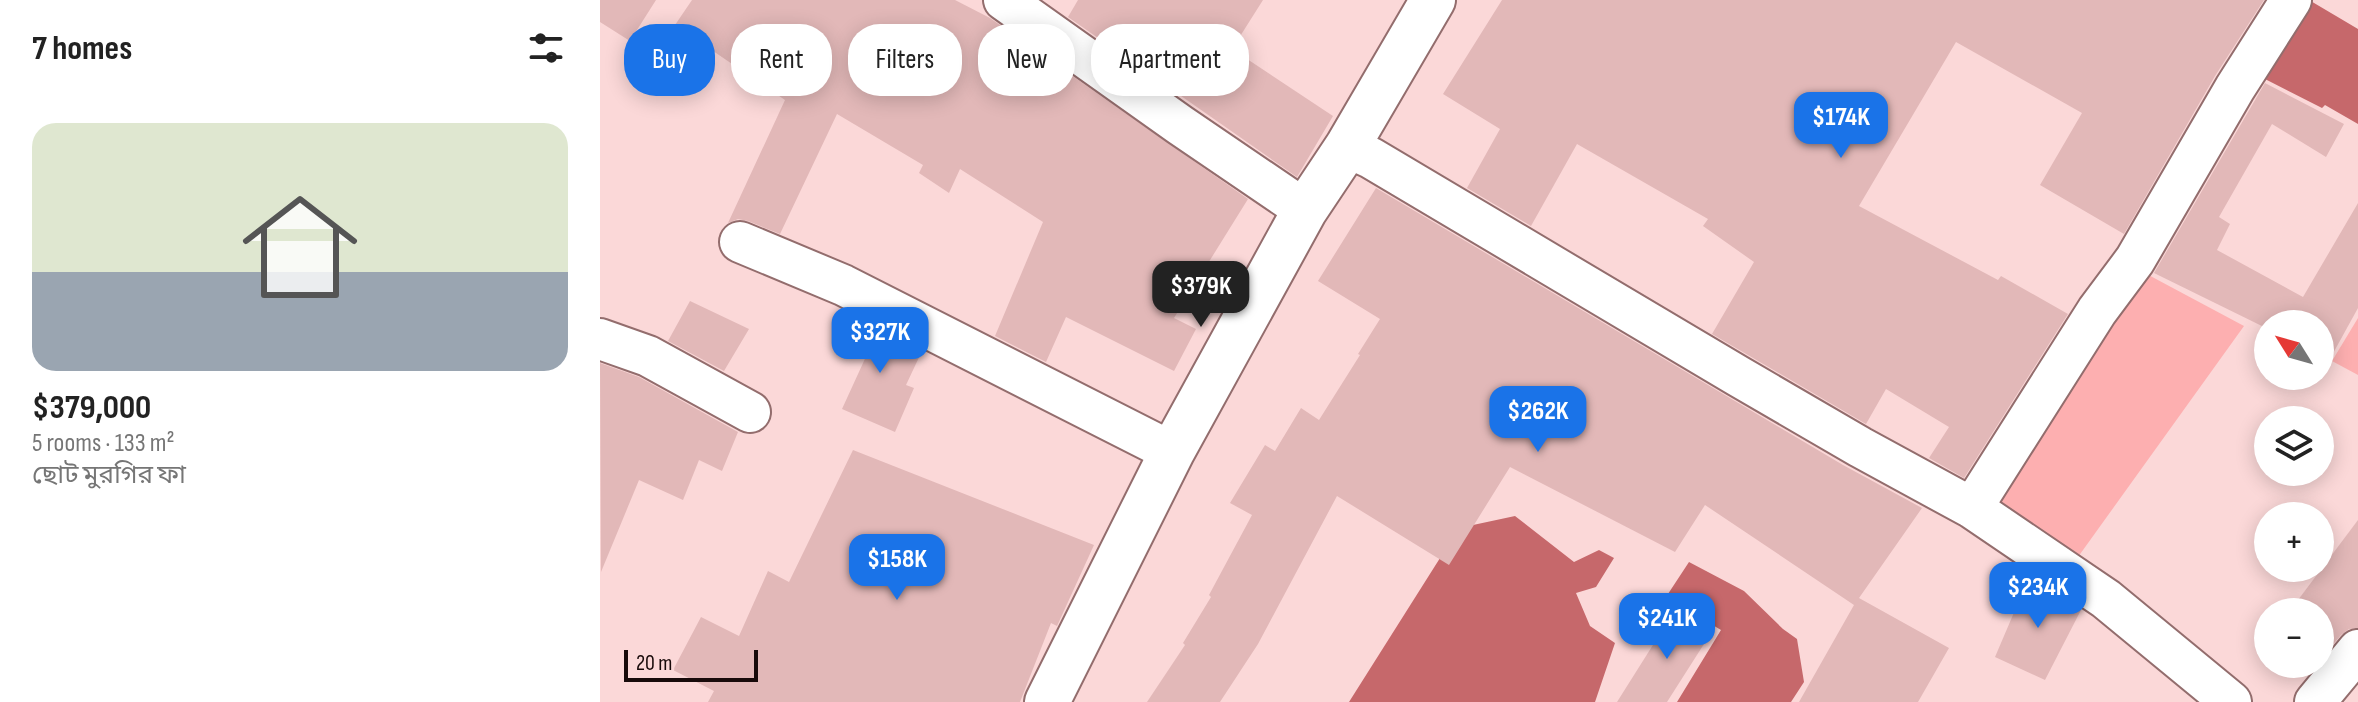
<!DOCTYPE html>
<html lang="en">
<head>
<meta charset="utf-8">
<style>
	:root { --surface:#fff; --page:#f6f6f6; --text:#222; --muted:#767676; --accent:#1a73e8 }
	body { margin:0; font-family:"Sofia Sans Condensed","Noto Sans Bengali",sans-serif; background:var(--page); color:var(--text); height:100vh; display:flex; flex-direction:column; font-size:30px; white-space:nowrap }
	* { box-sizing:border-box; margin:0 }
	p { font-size:26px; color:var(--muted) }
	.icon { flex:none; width:44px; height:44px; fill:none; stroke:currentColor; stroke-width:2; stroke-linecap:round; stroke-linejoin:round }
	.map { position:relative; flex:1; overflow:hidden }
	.panel { display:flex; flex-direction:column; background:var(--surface); width:600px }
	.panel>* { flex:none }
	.top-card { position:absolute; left:24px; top:24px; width:760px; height:72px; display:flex; gap:16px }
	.needle { width:52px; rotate:307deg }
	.tools { position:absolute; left:1654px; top:310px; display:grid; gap:16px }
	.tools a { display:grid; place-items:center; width:80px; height:80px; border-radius:50%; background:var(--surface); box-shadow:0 4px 20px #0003; font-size:40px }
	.scale { position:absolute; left:24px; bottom:20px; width:134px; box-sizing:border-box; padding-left:8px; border:4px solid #180a0a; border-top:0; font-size:22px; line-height:28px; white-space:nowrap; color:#180a0a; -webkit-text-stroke:6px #fbd8d8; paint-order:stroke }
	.price { position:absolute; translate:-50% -68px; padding:0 18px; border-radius:16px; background:var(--accent); color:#fff; font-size:26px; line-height:52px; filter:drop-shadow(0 2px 4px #0008) }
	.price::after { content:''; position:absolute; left:50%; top:48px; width:24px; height:18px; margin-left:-12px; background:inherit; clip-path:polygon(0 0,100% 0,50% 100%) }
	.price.selected { background:#222; color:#fff }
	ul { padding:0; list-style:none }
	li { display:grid; align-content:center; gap:16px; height:424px; padding:0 32px }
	li span { display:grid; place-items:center; height:248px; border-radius:24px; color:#555 }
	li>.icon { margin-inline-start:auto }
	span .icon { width:144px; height:144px; fill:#fffc; stroke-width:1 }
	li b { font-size:34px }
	h2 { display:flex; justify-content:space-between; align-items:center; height:96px; padding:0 32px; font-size:34px }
	.tag { padding:0 28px; border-radius:32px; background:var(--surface); box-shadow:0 4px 20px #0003; font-size:28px; line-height:72px }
	.tag.selected { background:var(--accent); color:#fff }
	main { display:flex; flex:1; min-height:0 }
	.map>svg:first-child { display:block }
</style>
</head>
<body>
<main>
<section class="panel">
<h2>7 homes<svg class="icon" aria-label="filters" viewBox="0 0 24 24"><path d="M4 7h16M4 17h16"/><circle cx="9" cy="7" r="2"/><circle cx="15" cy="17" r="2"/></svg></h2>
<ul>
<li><span style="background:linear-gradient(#dfe7d0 60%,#9aa5b1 0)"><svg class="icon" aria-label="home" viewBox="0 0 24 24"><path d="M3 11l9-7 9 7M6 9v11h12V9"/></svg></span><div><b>$379,000</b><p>5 rooms · 133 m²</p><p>ছোট মুরগির ফা</p></div></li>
</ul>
</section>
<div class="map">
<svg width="1758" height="702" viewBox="0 0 1758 702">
	<rect width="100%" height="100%" fill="#fbd8d8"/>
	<!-- green -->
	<path fill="#fdafb0" d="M1541 271 1644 326 1478 557 1392 499Z
		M1758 318V375L1732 361Z"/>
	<!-- water -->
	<path fill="#c6686b" d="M1709 0 1758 29V124L1725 105 1722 108 1663 78Z
		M915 516 974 562 999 550 1014 558 996 587 976 593 990 626 1015 643 995 702H749L859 528Z
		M1089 562 1144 591 1183 629 1197 639 1204 682 1191 702H1077L1121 630 1066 597Z"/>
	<!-- building -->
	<path fill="#e2b8b8" d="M0 0H56L30 41 0 22Z
		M92 0H355L390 18 648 199 574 318 596 329 574 371 466 317 446 362 395 336 443 222 360 169 349 193 319 173 323 165 237 114 180 234 148 221 138 219 128 223 185 100 75 25Z
		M478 0H663L632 49 733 116 697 177 468 17Z
		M902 0H1664L1615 76 1524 234 1440 185 1482 113 1356 42 1259 206 1398 280 1401 276 1468 314 1364 478 1329 458 1349 427 1286 389 1266 424 1112 334 1154 262 1103 226 1108 219 977 144 931 226 867 188 900 129 843 94Z
		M1665 83 1744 124 1726 157 1672 124 1619 217 1630 224 1617 250 1703 297 1758 203V308L1731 357 1720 352V324H1668V329L1554 273Z
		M776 188 1243 465 1322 508 1259 598 1349 648 1318 702H1199L1254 605 1105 505 1075 552 910 467 849 565 737 496 658 644 620 702H547L585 645 583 643 611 597 609 595 652 515 630 503 665 445 675 451 701 408 719 420 760 355 758 354 780 319 718 281Z
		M90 301 149 329 124 371 68 341Z
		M250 314 322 351 306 385 314 388 295 432 242 409 269 350 238 335Z
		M0 363 39 377 138 432 122 471 99 460 83 500 39 480 1 572Z
		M253 450 494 545 457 626 451 623 420 702H108L114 691 73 670 101 617 139 636 168 571 189 582Z
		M1758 520V628L1749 629 1741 635 1720 660V612H1689Z
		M1430 575 1481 610 1445 680 1395 657Z
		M1075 610 1111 633 1067 702H1017Z"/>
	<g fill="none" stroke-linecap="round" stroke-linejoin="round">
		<defs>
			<path id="street" d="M404 0 580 125 705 210
				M747 147 771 158 1138 376 1260 447 1372 508 1506 599 1631 702
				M140 242 243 285 572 452
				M0 339 48 356 150 412
				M1372 508 1497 311 1535 260 1635 88 1691 0
				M1715 702 1758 650"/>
			<path id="secondary" d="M447 702 572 452 705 210 747 147 833 0"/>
		</defs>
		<!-- street casing -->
		<use href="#street" stroke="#936d6d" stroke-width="44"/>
		<!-- secondary casing -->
		<use href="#secondary" stroke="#936d6d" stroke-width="48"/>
		<!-- street -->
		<use href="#street" stroke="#fff" stroke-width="40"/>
		<!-- secondary -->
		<use href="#secondary" stroke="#fff" stroke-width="44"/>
	</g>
</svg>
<div class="tools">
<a><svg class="needle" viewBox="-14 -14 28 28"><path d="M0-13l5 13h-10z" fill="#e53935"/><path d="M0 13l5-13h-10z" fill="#767676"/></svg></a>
<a><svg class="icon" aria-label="layers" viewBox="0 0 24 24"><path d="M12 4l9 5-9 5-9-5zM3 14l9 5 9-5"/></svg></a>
<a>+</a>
<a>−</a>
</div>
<div class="scale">20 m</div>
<b class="price" style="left:1241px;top:160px">$174K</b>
<b class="price selected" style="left:601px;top:329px">$379K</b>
<b class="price" style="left:280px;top:375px">$327K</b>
<b class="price" style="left:938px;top:454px">$262K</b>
<b class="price" style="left:297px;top:602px">$158K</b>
<b class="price" style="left:1438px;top:630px">$234K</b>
<b class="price" style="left:1067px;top:661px">$241K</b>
<div class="top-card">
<a class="tag selected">Buy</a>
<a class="tag">Rent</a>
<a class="tag">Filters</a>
<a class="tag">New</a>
<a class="tag">Apartment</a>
</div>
</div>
</main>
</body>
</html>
